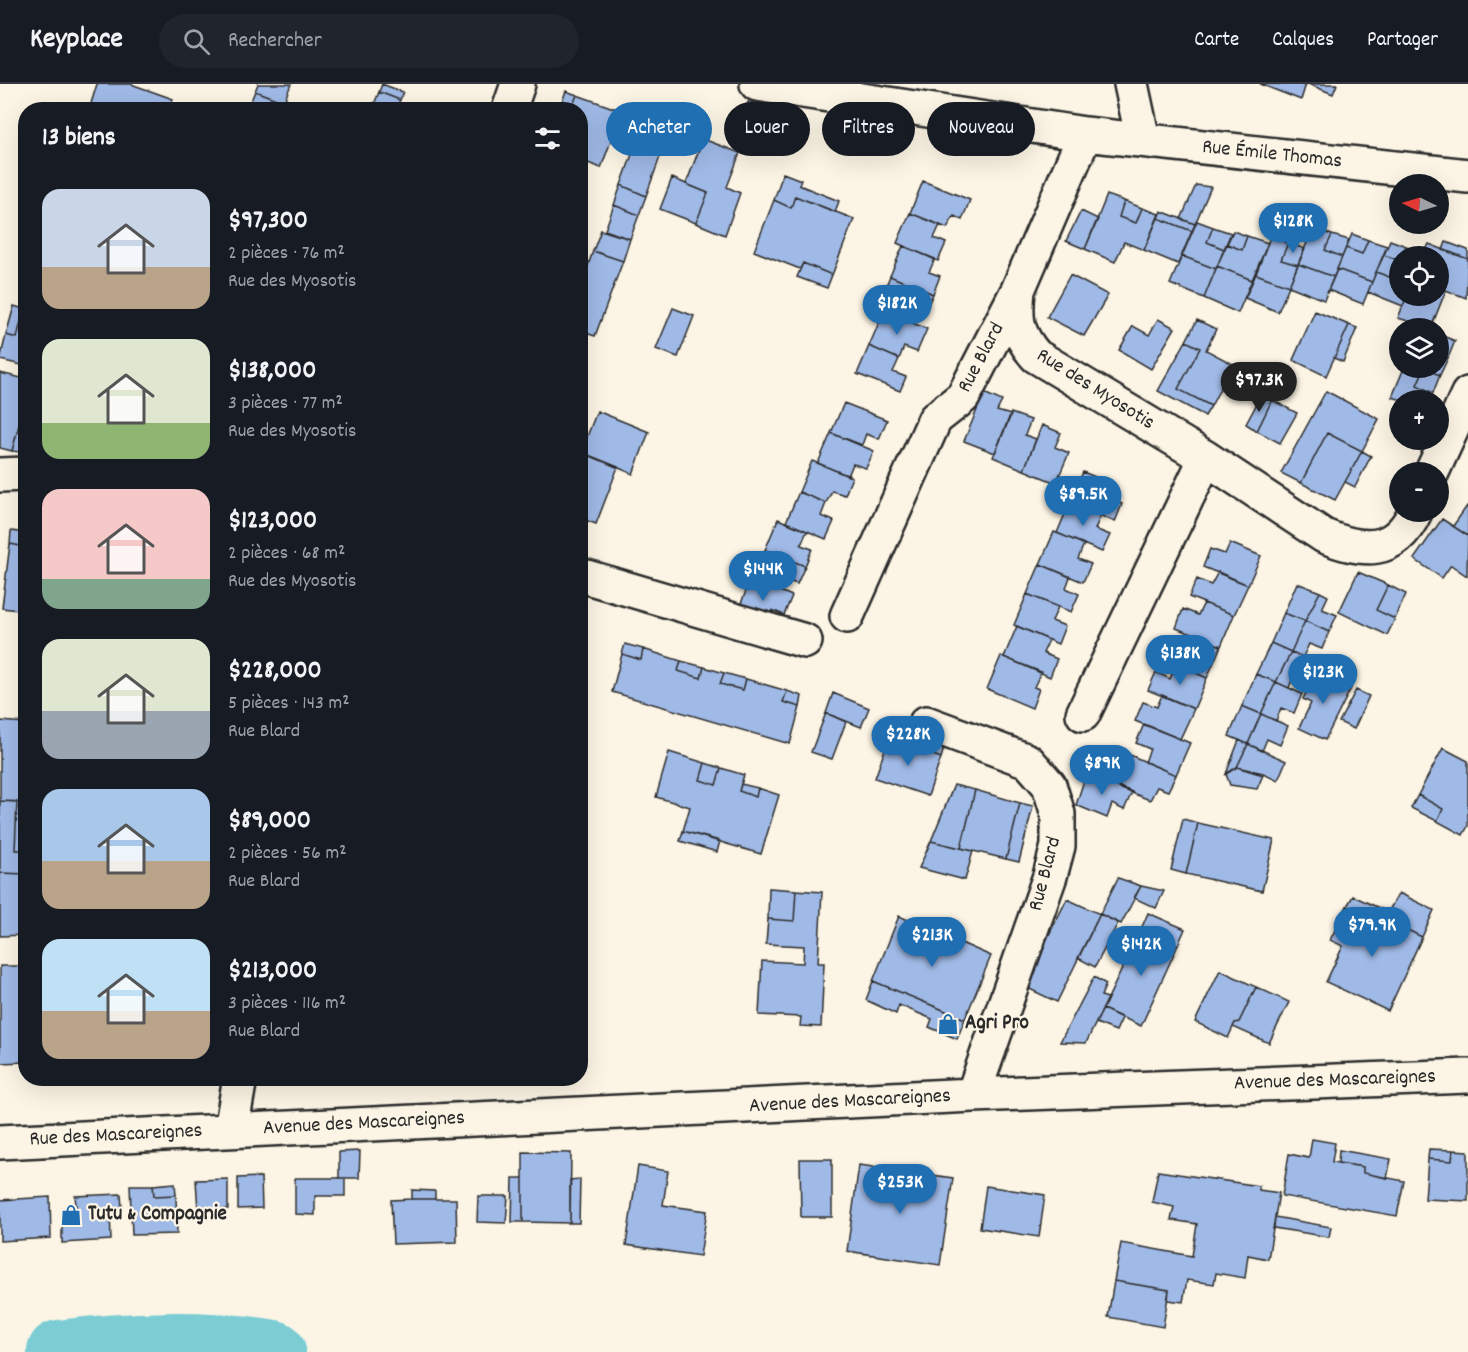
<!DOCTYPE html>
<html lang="fr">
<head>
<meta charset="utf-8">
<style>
	:root { --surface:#171b24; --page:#20242c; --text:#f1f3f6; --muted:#9ea1a6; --line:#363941; --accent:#1f6fb2 }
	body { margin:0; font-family:Dekko,sans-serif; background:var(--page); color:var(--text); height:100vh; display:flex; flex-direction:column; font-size:22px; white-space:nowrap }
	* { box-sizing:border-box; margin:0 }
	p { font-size:20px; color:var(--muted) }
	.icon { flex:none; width:33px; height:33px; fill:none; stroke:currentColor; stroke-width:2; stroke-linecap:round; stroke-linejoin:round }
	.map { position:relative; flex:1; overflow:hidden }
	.drawer { position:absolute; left:18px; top:18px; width:570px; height:984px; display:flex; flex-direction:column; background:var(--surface); border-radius:24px; box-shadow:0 6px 24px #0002 }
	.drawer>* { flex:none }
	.top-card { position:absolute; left:606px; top:18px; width:570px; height:54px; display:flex; gap:12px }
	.needle { width:39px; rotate:275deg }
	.tools { position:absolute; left:1389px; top:90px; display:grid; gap:12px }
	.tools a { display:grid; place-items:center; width:60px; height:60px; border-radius:50%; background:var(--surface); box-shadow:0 6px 24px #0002; font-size:30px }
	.price { position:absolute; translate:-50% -51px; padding:0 14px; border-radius:21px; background:var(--accent); color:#fff; font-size:20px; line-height:39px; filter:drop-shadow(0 2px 3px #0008) }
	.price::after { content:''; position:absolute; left:50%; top:36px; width:18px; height:14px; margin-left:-9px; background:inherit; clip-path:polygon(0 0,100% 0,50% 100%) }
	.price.current { background:#222; color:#fff }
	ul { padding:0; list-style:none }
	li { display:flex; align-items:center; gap:18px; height:150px; padding:0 24px }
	li span { display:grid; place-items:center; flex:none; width:168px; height:120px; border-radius:18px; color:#555 }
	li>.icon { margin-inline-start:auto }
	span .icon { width:72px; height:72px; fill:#fffc; stroke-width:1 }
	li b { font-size:26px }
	h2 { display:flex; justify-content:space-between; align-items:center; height:72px; padding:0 24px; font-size:26px }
	.chip { padding:0 21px; border-radius:27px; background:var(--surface); box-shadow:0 6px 24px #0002; font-size:21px; line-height:54px }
	.chip.current { background:var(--accent); color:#fff }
	header { display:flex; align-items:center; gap:36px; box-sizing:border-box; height:84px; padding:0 30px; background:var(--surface); border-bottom:2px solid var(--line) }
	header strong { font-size:28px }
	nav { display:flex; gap:33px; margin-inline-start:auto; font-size:21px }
	.search { width:420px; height:54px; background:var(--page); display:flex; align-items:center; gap:15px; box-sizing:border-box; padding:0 21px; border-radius:33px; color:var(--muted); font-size:22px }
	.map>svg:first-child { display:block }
</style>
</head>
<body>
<header>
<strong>Keyplace</strong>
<div class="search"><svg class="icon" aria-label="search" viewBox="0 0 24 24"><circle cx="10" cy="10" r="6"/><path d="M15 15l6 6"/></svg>Rechercher</div>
<nav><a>Carte</a><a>Calques</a><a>Partager</a></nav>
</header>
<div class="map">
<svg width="1468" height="1268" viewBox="0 0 1468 1268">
	<rect width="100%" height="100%" fill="#fcf5e5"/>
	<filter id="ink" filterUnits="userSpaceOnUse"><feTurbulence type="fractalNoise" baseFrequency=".0167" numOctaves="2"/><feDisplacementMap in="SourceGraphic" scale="12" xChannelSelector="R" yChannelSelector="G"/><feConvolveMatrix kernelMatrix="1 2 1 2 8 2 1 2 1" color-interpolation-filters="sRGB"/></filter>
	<g filter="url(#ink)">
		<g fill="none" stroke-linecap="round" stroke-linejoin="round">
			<!-- river -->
			<path stroke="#7bccd4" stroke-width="64" d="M59 1268C127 1259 207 1256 274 1268"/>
		</g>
		<!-- building -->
		<path fill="#a0bae7" stroke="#2b2b2b" stroke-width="1.5" d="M97 0H131L173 15 169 26H89Z
			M258 0H291L284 18 255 7Z
			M382 0 403 8 400 16 379 8Z
			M1260 0H1306L1301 16Z
			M1308 0H1337L1333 10Z
			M255 7 284 18 281 26 248 24Z
			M566 7 577 11 571 26H559Z
			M379 8 400 16 396 26H381L373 23Z
			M577 11 622 27 601 84 580 76V26H571Z
			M748 18 773 22 769 35 745 26Z
			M745 26 769 35 758 61 736 53Z
			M644 37 669 48 646 112 621 101Z
			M703 55 740 69 727 103 740 109 725 151 696 139 708 109 686 100Z
			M783 89 801 96 799 101 839 117 835 128 795 112 791 124 774 116Z
			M672 94 708 109 696 139 660 125Z
			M923 97 970 116 962 136 954 132 947 144 910 129Z
			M621 101 646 112 639 131 614 121Z
			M1196 101 1211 103 1195 140 1181 135Z
			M1107 111 1124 117 1119 133 1136 139 1142 124 1159 130 1144 166 1124 158 1115 178 1085 165Z
			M795 112 854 135 832 191 803 179 800 185 754 167 774 116 791 124Z
			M1124 117 1142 124 1136 139 1119 133Z
			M614 121 639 131 630 155 605 146Z
			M1081 127 1098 135 1085 165 1066 157Z
			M1161 127 1195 140 1192 147 1158 134Z
			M910 129 940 141 934 154 946 159 938 177 897 159Z
			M1158 134 1192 147 1178 180 1144 166Z
			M1197 137 1213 143 1207 158 1224 165 1216 185 1182 172Z
			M1213 143 1231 149 1224 165 1207 158Z
			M1313 144 1332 151 1325 166 1342 173 1334 193 1298 180Z
			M601 146 630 155 623 177 593 167Z
			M1233 147 1247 152 1242 166 1227 160Z
			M1352 150 1368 156 1362 170 1346 164Z
			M1332 151 1349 156 1342 173 1325 166Z
			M1247 152 1268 159 1252 196 1217 182 1227 160 1242 166Z
			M1270 153 1288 159 1281 176 1298 181 1289 202 1256 190Z
			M1368 156 1387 162 1372 198 1337 185 1346 164 1362 170Z
			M1390 156 1406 162 1400 177 1384 171Z
			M1446 158 1468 166V175L1443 166Z
			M1288 159 1305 165 1298 181 1281 176Z
			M1429 160 1468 175 1466 214 1438 203V172H1423Z
			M903 162 935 175 929 188 940 192 933 210 890 192Z
			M1406 162 1425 168 1423 172H1401Z
			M593 167 623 177 595 252 580 247V205Z
			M1384 171 1400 177V197L1376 188Z
			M1182 172 1216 185 1204 214 1170 200Z
			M803 179 832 191 827 204 797 193Z
			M1298 180 1334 193 1324 216 1289 202Z
			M1217 182 1252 196 1238 229 1204 214Z
			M1337 185 1372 198 1363 220 1328 206Z
			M1376 188 1400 197V212H1407L1403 222 1368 208Z
			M1256 190 1289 202 1278 228 1245 214Z
			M1070 191 1108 211 1084 252 1047 233Z
			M890 192 933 210 924 229 913 224 908 236 877 223Z
			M1438 203 1446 206 1431 244 1398 234 1407 212H1438Z
			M14 222 24 225 17 254 6 251Z
			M673 224 694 232 678 273 656 265Z
			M24 225H26V282L0 276 6 251 17 254Z
			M884 227 927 245 917 268 904 263 899 275 869 262Z
			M1315 227 1349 241 1326 292 1293 276Z
			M1158 235 1175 244 1151 285 1119 266 1133 242 1149 251Z
			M1197 236 1216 245 1206 266 1233 280 1211 322 1178 305 1200 264 1186 257Z
			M1349 241 1357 244 1343 278 1334 274Z
			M1438 250 1455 257 1448 274 1438 270Z
			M1186 257 1200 264 1178 305 1211 322 1205 332 1158 307Z
			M869 262 899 275 893 288 906 293 900 307 857 290Z
			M580 269 588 272 580 291Z
			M1438 270 1448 274 1440 291 1424 285 1438 284Z
			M1404 284 1424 285 1417 301 1433 309 1430 316H1402L1392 313Z
			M1424 285 1440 291 1433 309 1417 301Z
			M0 289 26 295V315L12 367 0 364Z
			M1326 307 1379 335 1362 367 1327 349 1301 399 1281 389Z
			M984 309 1002 317 997 327 1011 331 995 369 964 357Z
			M1262 310 1272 316 1257 347 1246 340Z
			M26 315V369L12 367Z
			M1272 316 1297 329 1280 359 1257 347Z
			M844 319 887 336 879 355 866 350 862 361 831 349Z
			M597 327 649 348 633 390 581 368Z
			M1011 329 1031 336 1025 351 1036 355 1024 386 993 373Z
			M1042 341 1061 349 1055 363 1069 369 1056 399 1024 386Z
			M831 349 874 367 866 384 853 380 848 392 818 379Z
			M1327 349 1362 367 1335 416 1301 399Z
			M1362 367 1371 372 1355 403 1345 398Z
			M581 368 618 383 596 440 580 434Z
			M812 377 852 393 845 411 832 407 826 419 799 408Z
			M1083 388 1113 400 1107 414 1122 420 1115 438 1070 418Z
			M799 408 826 419 821 432 834 437 826 455 786 438Z
			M1070 418 1101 431 1095 445 1110 451 1102 468 1057 449Z
			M1467 422H1468V452L1453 442Z
			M778 435 807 447 801 461 812 465 805 482 765 466Z
			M1442 435 1468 452 1467 492 1451 481 1442 494 1414 475Z
			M11 447 26 449V463L10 460Z
			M1054 448 1084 460 1078 475 1091 480 1083 498 1040 480Z
			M1230 459 1261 472 1248 501 1203 483 1210 465 1225 470Z
			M10 460 26 463V527L2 524Z
			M765 466 805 482 797 500 785 496 780 507 751 495Z
			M1040 480 1070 493 1066 504 1079 510 1071 528 1027 510Z
			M1218 488 1248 501 1234 531 1189 513 1197 495 1211 501Z
			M1358 488 1388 501 1376 526 1395 535 1387 551 1339 528Z
			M751 495 792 512 784 531 772 526 768 538 737 529Z
			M1297 499 1320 508 1305 537 1284 529Z
			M1388 501 1406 510 1395 535 1376 526Z
			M1320 508 1328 512 1322 525 1337 531 1329 548 1305 537Z
			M1027 510 1058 523 1052 537 1065 542 1058 560 1014 541Z
			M1204 519 1234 531 1221 562 1176 544 1183 525 1198 531Z
			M1284 529 1305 537 1291 568 1271 559Z
			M1305 537 1329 548 1322 565 1309 560 1303 573 1291 568Z
			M1017 542 1049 556 1043 569 1057 575 1050 593 1004 573Z
			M1190 549 1221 562 1207 594 1162 574 1170 557 1184 562Z
			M1271 559 1291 568 1276 598 1256 590Z
			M625 560 643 565 641 576 622 570Z
			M643 565 681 577 678 587 701 594 704 583 724 589 720 600 743 606 746 595 787 607 783 618 800 623 790 660 612 608 622 570 641 576Z
			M1291 568 1316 579 1308 597 1294 591 1289 604 1276 598Z
			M1001 572 1041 588 1034 603 1039 605 1032 624 987 605Z
			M681 577 704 583 701 594 678 587Z
			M1176 580 1207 594 1194 625 1148 606 1156 588 1170 595Z
			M1316 588 1351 604 1325 656 1299 644 1311 619 1303 615Z
			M724 589 746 595 743 606 720 600Z
			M1256 590 1276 598 1261 630 1242 622Z
			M1276 598 1302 610 1294 629 1281 624 1276 637 1261 630Z
			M1356 606 1369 612 1354 645 1339 638Z
			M787 607 802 612 800 623 783 618Z
			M833 609 869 624 861 643 826 629Z
			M1162 611 1194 625 1180 655 1135 637 1143 618 1157 623Z
			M1242 622 1261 630 1248 660 1229 652Z
			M826 629 846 638 832 675 811 668Z
			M1261 630 1288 642 1280 661 1267 655 1262 667 1248 660Z
			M0 637 26 639V718L0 717Z
			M1144 640 1190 659 1176 691 1145 678 1150 665 1136 659Z
			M892 646 944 664 941 674 889 654Z
			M889 654 941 674 928 712 875 694Z
			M1239 656 1248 660 1237 683 1226 690Z
			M1248 660 1286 677 1278 696 1263 689 1237 683Z
			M1443 664 1468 677V742L1463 751 1437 737 1443 725 1418 711Z
			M669 668 705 679 700 696 716 701 721 684 744 691 739 707 756 713 758 704 779 711 761 770 683 747 690 723 656 713Z
			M1130 671 1176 691 1168 707 1157 703 1150 716 1119 704Z
			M705 679 721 684 716 701 700 696Z
			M1237 683 1263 691 1257 705 1230 701 1226 690Z
			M1086 690 1132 708 1124 726 1112 720 1107 734 1076 721Z
			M741 700 758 704 756 713 739 707Z
			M954 701 975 706 961 764 931 757Z
			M975 706 1020 719 1006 775 961 764Z
			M1418 711 1443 725 1437 737 1411 724Z
			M0 717 17 718 15 766H26V790L0 789Z
			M17 718H26V766H15Z
			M1020 719 1033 722 1019 778 1006 775Z
			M1183 735 1198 739 1186 790 1171 786Z
			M1198 739 1274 756 1262 807 1186 790Z
			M683 747 720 757 717 768 680 757Z
			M931 757 973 767 965 796 919 784Z
			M0 789 26 790V851L0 852Z
			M1118 794 1141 802 1121 840 1100 830Z
			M1141 802 1164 807 1156 824 1134 814Z
			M769 804 796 806 794 837 768 835Z
			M796 806 822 808 818 879H824L821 943 800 942 801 933 759 931 762 877 803 879 804 862 766 860 768 835 794 837Z
			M1399 809 1434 826 1422 853 1393 839 1391 843 1347 822 1353 812 1388 828Z
			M1067 815 1100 830 1057 918 1023 902Z
			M1347 822 1391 843 1393 839 1422 853 1388 927 1326 898 1343 862 1330 856Z
			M1148 829 1185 845 1178 861 1141 845Z
			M1100 830 1118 839 1095 883 1078 874Z
			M899 832 991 872 965 935 873 897Z
			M1141 845 1178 861 1141 942 1103 925Z
			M0 882H26V978L0 979Z
			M1220 886 1256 903 1239 938 1235 939 1228 954 1195 938Z
			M1094 893 1106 900 1101 912 1108 914 1086 959 1060 958Z
			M873 897 965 935 957 955 929 943 932 935 899 921 896 930 866 916Z
			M1256 903 1289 918 1269 959 1233 943 1235 939 1239 938Z
			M1103 925 1122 934 1116 947 1096 939Z
			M1312 1055 1335 1059 1332 1078 1363 1083V1089L1404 1097 1397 1132 1282 1112 1289 1070 1309 1074Z
			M1429 1065 1453 1066 1452 1077 1428 1075Z
			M1339 1066 1391 1075 1387 1094 1363 1089V1083L1338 1079Z
			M1453 1066 1468 1067V1117L1425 1115 1428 1075 1452 1077Z
			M360 1067 359 1094H339V1068Z
			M523 1068 571 1069 570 1139 523 1138Z
			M800 1075H832V1133H801Z
			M859 1081 953 1094 940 1181 847 1167Z
			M638 1082 668 1087 663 1121 707 1127 700 1172 626 1161Z
			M1158 1087 1259 1102V1106L1279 1109 1268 1175 1248 1171 1245 1194 1216 1189 1214 1200 1187 1196 1183 1218 1168 1216 1169 1206 1114 1197 1121 1159 1192 1172 1197 1140 1171 1136 1174 1123 1152 1118Z
			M261 1093 262 1124 238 1125V1094Z
			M295 1094H345V1112H315V1131L295 1130Z
			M513 1094H523V1138H512Z
			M228 1095V1125L198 1127 196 1096Z
			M580 1095 579 1139H570V1096Z
			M175 1099 176 1111 154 1112 153 1101Z
			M130 1101H153L154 1112 176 1111 177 1150 132 1151Z
			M986 1102 1045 1111 1039 1153 980 1144Z
			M412 1106 435 1107V1115H412Z
			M121 1110 122 1124 110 1125 111 1156 62 1159V1139L78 1138 75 1112Z
			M478 1112H508L506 1139 477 1138Z
			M50 1113 51 1154 0 1157V1116Z
			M412 1115H456L457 1158 393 1160 391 1116Z
			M62 1125H78V1138L62 1139Z
			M1275 1133 1331 1143 1329 1153 1274 1144Z
			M1114 1197 1169 1206 1163 1243 1108 1233Z"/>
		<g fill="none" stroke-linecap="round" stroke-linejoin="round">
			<defs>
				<path id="minor" d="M757 0 1085 50 1468 92
					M1131 0 1143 56
					M509 26 518 0
					M1085 50 1018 206C1015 235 1016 249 1036 272L1206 374 1324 452C1363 468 1395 471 1415 428
					M1432 388 1468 310
					M0 391 26 390
					M580 491 805 557
					M847 532 935 335 963 313 1016 210
					M1083 630 1206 374
					M926 639 1028 677 1049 701 1058 730V762L1050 792 973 1011
					M231 1046 240 994
					M0 1058 973 1011 1468 992"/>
			</defs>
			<!-- minor casing -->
			<use href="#minor" stroke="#2b2b2b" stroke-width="38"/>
			<!-- minor -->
			<use href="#minor" stroke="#fcf5e5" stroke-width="33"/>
		</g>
	</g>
	<!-- icons -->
	<defs>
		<symbol id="shop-bare" viewBox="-9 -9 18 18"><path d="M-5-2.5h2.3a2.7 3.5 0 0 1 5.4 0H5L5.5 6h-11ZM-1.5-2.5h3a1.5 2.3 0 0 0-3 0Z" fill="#1f6fb2" stroke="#fcf5e5" stroke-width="2.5" paint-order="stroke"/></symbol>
	</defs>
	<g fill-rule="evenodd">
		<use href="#shop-bare" x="933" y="925" width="30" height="30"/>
		<use href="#shop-bare" x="56" y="1116" width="30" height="30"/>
	</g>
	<g text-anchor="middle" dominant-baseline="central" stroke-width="4.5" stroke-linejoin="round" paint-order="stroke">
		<!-- street labels -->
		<g font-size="21" fill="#2b2b2b" stroke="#fcf5e5">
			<text transform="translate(1272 71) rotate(6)">Rue Émile Thomas</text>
			<text transform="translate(982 274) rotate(-62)">Rue Blard</text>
			<text transform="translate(1095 306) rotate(32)">Rue des Myosotis</text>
			<text transform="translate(1046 790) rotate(-75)">Rue Blard</text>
			<text transform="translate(1335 997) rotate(-2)">Avenue des Mascareignes</text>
			<text transform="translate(850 1018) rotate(-3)">Avenue des Mascareignes</text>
			<text transform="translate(364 1040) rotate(-3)">Avenue des Mascareignes</text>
			<text transform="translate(116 1052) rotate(-3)">Rue des Mascareignes</text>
		</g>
		<!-- poi labels -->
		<g font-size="21" font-weight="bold" fill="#2b2b2b" stroke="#fcf5e5" text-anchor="start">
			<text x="965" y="940">Agri Pro</text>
			<text x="88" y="1131">Tutu &amp; Compagnie</text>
		</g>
	</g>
</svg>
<div class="tools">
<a><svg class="needle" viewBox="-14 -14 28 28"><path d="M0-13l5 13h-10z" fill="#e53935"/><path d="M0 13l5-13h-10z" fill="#9ea1a6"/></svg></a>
<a><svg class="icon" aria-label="locate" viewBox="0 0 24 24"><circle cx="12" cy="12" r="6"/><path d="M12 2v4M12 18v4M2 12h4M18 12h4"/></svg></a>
<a><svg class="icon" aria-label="layers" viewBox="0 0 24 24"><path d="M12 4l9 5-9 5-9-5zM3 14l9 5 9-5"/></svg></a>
<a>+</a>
<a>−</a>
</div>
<b class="price" style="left:1293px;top:170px">$128K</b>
<b class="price" style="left:897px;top:252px">$182K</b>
<b class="price current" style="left:1259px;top:329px">$97.3K</b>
<b class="price" style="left:1083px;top:443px">$89.5K</b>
<b class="price" style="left:763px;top:518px">$144K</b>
<b class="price" style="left:1180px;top:602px">$138K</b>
<b class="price" style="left:1323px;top:621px">$123K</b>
<b class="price" style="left:908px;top:683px">$228K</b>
<b class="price" style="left:1102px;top:712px">$89K</b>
<b class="price" style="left:1372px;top:874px">$79.9K</b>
<b class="price" style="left:932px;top:884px">$213K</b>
<b class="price" style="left:1141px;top:893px">$142K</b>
<b class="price" style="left:900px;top:1131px">$253K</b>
<div class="top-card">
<a class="chip current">Acheter</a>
<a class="chip">Louer</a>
<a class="chip">Filtres</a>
<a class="chip">Nouveau</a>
</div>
<section class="drawer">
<h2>13 biens<svg class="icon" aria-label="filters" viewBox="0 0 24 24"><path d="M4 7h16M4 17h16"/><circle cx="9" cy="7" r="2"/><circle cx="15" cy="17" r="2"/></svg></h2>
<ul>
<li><span style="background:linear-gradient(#c9d6e8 65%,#b9a48a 0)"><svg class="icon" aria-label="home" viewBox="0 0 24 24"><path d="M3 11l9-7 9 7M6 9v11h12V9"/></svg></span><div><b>$97,300</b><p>2 pièces · 76 m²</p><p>Rue des Myosotis</p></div></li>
<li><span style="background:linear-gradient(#dfe7d0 70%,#8fb573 0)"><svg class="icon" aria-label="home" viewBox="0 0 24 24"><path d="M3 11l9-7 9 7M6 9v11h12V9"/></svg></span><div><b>$138,000</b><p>3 pièces · 77 m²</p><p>Rue des Myosotis</p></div></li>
<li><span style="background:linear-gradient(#f6c9c9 75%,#7fa58c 0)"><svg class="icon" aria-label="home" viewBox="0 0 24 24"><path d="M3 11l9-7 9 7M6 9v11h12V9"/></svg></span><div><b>$123,000</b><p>2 pièces · 68 m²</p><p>Rue des Myosotis</p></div></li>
<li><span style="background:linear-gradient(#dfe7d0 60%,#9aa5b1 0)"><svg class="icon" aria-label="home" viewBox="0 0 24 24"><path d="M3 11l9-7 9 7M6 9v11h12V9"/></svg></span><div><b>$228,000</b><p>5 pièces · 143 m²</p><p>Rue Blard</p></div></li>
<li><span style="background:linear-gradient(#a9c7e8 60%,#b9a48a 0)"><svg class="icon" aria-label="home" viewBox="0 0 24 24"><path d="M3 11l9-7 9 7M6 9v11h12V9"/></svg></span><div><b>$89,000</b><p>2 pièces · 56 m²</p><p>Rue Blard</p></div></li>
<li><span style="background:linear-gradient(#bfe0f5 60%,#b9a48a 0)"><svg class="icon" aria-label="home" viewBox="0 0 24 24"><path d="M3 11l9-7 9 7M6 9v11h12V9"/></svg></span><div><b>$213,000</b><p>3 pièces · 116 m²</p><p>Rue Blard</p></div></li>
</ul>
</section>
</div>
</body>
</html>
